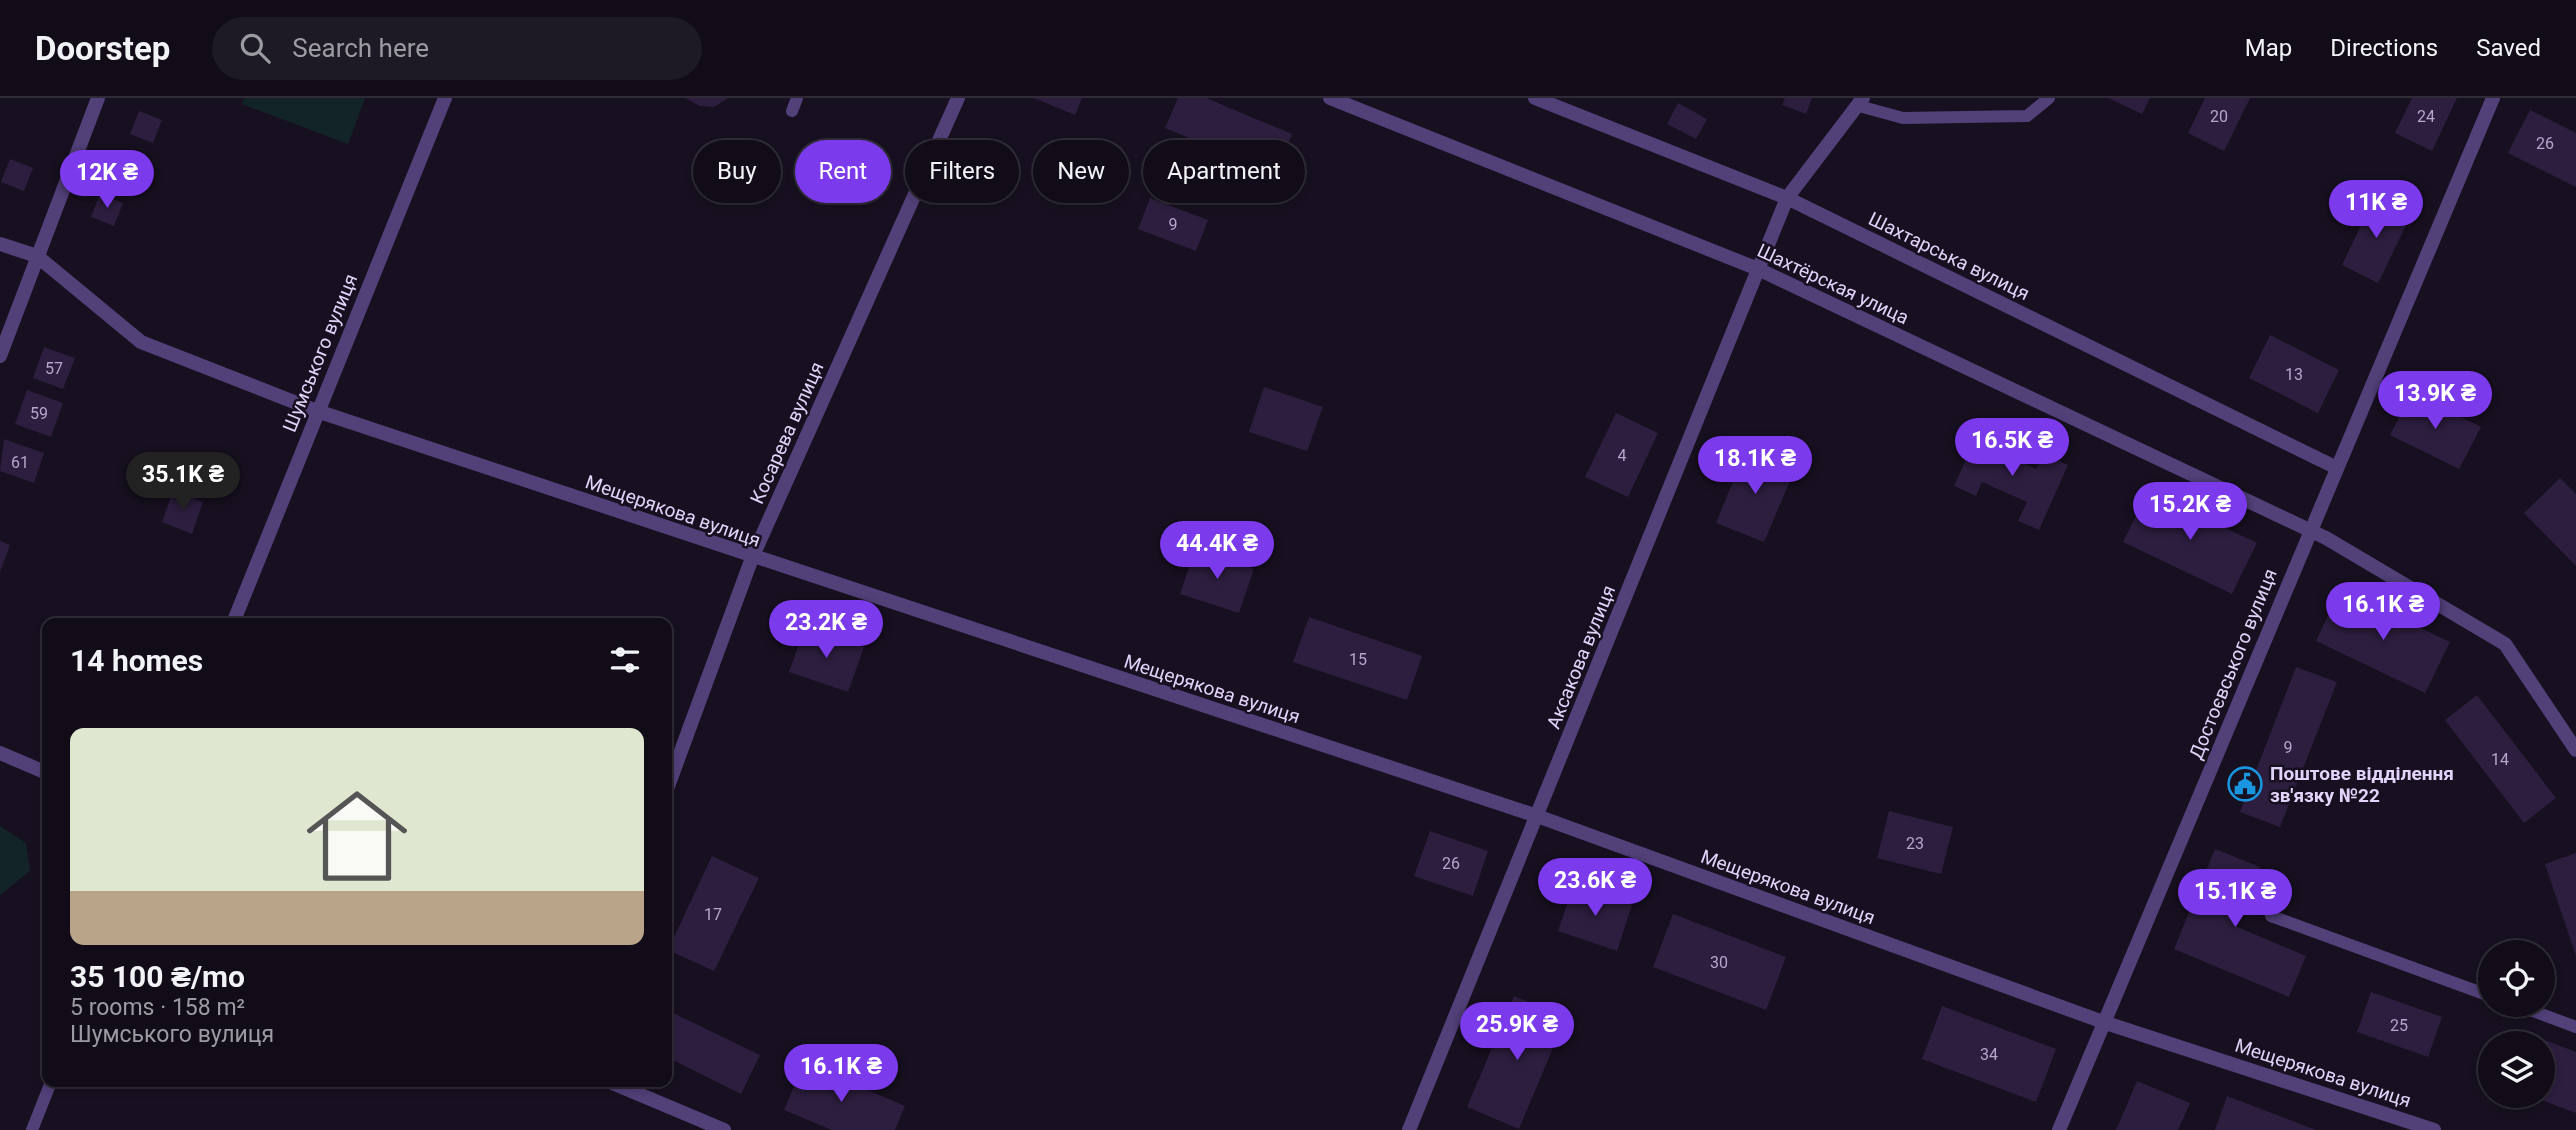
<!DOCTYPE html>
<html lang="en">
<head>
<meta charset="utf-8">
<style>
	:root { --surface:#110c18; --page:#1e1a25; --text:#f1f3f6; --muted:#9c9ba2; --line:#302c37; --accent:#7c3aed }
	body { margin:0; font-family:Roboto,sans-serif; background:var(--page); color:var(--text); height:100vh; display:flex; flex-direction:column; font-size:26px; white-space:nowrap }
	* { box-sizing:border-box; margin:0 }
	p { font-size:23px; color:var(--muted) }
	.icon { flex:none; width:38px; height:38px; fill:none; stroke:currentColor; stroke-width:2; stroke-linecap:round; stroke-linejoin:round }
	.map { position:relative; flex:1; overflow:hidden }
	.side { position:absolute; left:42px; top:520px; width:630px; height:469px; display:flex; flex-direction:column; background:var(--surface); border-radius:14px; box-shadow:0 4px 10px #0003,0 0 0 2px var(--line) }
	.side>* { flex:none }
	.top-card { position:absolute; left:693px; top:42px; width:665px; height:63px; display:flex; gap:14px }
	.buttons { position:absolute; left:2478px; top:842px; display:grid; gap:14px }
	.buttons a { display:grid; place-items:center; width:77px; height:77px; border-radius:50%; background:var(--surface); box-shadow:0 4px 10px #0003,0 0 0 2px var(--line); font-size:35px }
	.price { position:absolute; translate:-50% -60px; padding:0 16px; border-radius:24px; background:var(--accent); color:#fff; font-size:23px; line-height:46px; filter:drop-shadow(0 2px 4px #0008) }
	.price::after { content:''; position:absolute; left:50%; top:42px; width:21px; height:16px; margin-left:-10px; background:inherit; clip-path:polygon(0 0,100% 0,50% 100%) }
	.price.selected { background:#222; color:#fff }
	ul { padding:0; list-style:none }
	li { display:grid; align-content:center; gap:14px; height:371px; padding:0 28px }
	li span { display:grid; place-items:center; height:217px; border-radius:14px; color:#555 }
	li>.icon { margin-inline-start:auto }
	span .icon { width:126px; height:126px; fill:#fffc; stroke-width:1 }
	li b { font-size:30px }
	h2 { display:flex; justify-content:space-between; align-items:center; height:84px; padding:0 28px; font-size:30px }
	.chip { padding:0 24px; border-radius:32px; background:var(--surface); box-shadow:0 4px 10px #0003,0 0 0 2px var(--line); font-size:24px; line-height:63px }
	.chip.selected { background:var(--accent); color:#fff }
	header { display:flex; align-items:center; gap:42px; box-sizing:border-box; height:98px; padding:0 35px; background:var(--surface); border-bottom:2px solid var(--line) }
	header strong { font-size:33px }
	nav { display:flex; gap:38px; margin-inline-start:auto; font-size:24px }
	.search { width:490px; height:63px; background:var(--page); display:flex; align-items:center; gap:18px; box-sizing:border-box; padding:0 24px; border-radius:38px; color:var(--muted); font-size:26px }
	.map>svg:first-child { display:block }
</style>
</head>
<body>
<header>
<strong>Doorstep</strong>
<div class="search"><svg class="icon" aria-label="search" viewBox="0 0 24 24"><circle cx="10" cy="10" r="6"/><path d="M15 15l6 6"/></svg>Search here</div>
<nav><a>Map</a><a>Directions</a><a>Saved</a></nav>
</header>
<div class="map">
<svg width="2576" height="1032" viewBox="0 0 2576 1032">
	<rect width="100%" height="100%" fill="#171020"/>
	<!-- green -->
	<path fill="#132429" d="M244 0H365L348 46 242 6Z
		M0 728 26 745 30 773 0 797Z"/>
	<!-- building -->
	<path fill="#2d1e3f" d="M685 0H728L714 9 700 8Z
		M1034 0H1082L1075 17Z
		M1178 0H1206L1292 36 1276 76 1165 30Z
		M1785 0H1812L1806 16 1782 7Z
		M2108 0H2150L2142 16Z
		M2205 0H2250L2224 53 2188 35Z
		M2412 0H2457L2432 53 2395 35Z
		M1678 5 1707 21 1696 41 1667 26Z
		M2530 12 2576 35V89L2508 55Z
		M139 13 162 22 153 45 130 36Z
		M10 61 33 70 24 93 1 84Z
		M100 96 123 105 114 128 91 119Z
		M1150 100 1208 122 1196 153 1138 131Z
		M2374 100 2411 117 2378 185 2342 167Z
		M2270 237 2339 272 2318 315 2249 280Z
		M44 249 75 260 63 291 33 280Z
		M1264 289 1323 309 1307 353 1249 334Z
		M27 292 63 305 51 339 15 326Z
		M2412 294 2481 329 2459 371 2390 337Z
		M1616 315 1658 335 1628 399 1585 379Z
		M1980 331 2001 341 1996 353 2036 371 2043 356 2068 367 2039 432 2018 423 2027 404 1982 384 1976 398 1954 388Z
		M4 341 44 355 34 385 0 373Z
		M1746 351 1795 371 1764 444 1716 425Z
		M2560 380 2576 396V468L2524 415Z
		M173 393 203 404 192 436 162 424Z
		M2148 393 2257 445 2232 496 2123 444Z
		M0 443 10 447 0 474Z
		M1195 451 1254 471 1239 515 1180 496Z
		M2340 492 2450 544 2425 595 2316 543Z
		M1309 519 1422 558 1407 602 1293 564Z
		M805 529 864 549 848 594 789 574Z
		M2296 569 2337 584 2280 729 2240 714Z
		M2477 597 2556 700 2524 725 2445 622Z
		M1889 713 1953 729 1941 776 1877 760Z
		M1430 733 1488 753 1473 798 1414 778Z
		M2215 751 2260 769 2235 828 2306 858 2289 899 2174 851Z
		M2576 755V858L2545 766Z
		M712 758 759 780 714 873 668 852Z
		M1573 788 1632 807 1617 853 1558 833Z
		M1673 816 1786 859 1766 912 1653 869Z
		M2371 894 2442 919 2428 959 2357 934Z
		M1514 898 1566 919 1519 1031 1467 1009Z
		M1942 908 2056 951 2036 1004 1922 961Z
		M667 912 760 957 741 996 667 959Z
		M2529 936 2576 954V1015L2531 998H2543V945H2526Z
		M804 965 905 1008 895 1032H832L784 1012Z
		M2137 983 2190 1005 2178 1032H2116Z
		M2227 998 2316 1032H2215Z"/>
	<g fill="none" stroke-linecap="round" stroke-linejoin="round">
		<!-- lane -->
		<path stroke="#524079" stroke-width="12" d="M1859 8 1903 20 2027 18 2049 0
			M792 13 797 0
			M2271 818 2490 898
			M2514 906 2576 929
			M32 1032 51 984"/>
		<!-- street -->
		<path stroke="#524079" stroke-width="14" d="M1330 0 1758 171 2326 440 2505 546 2576 652
			M1535 0 1787 100 2337 370
			M0 146 37 158 141 244 317 313 1537 718 2106 925 2434 1032
			M0 258 98 0
			M233 525 445 0
			M0 655 47 675
			M667 691 752 460 958 0
			M610 984 724 1032
			M1409 1032 1787 100 1863 0
			M2059 1032 2493 0"/>
	</g>
	<!-- icons -->
	<defs>
		<symbol id="civic-ring" viewBox="-11 -11 22 22"><circle r="9.5" fill="#171020" stroke="#1a95df" stroke-width="1.5"/><path d="M-.6-6.5H3V-4.5H.6V-3L4-1V1h2V6H-6V1h2V-1L-.6-3ZM-1.2 2.5V6h2.4V2.5Z" fill="#1a95df"/></symbol>
	</defs>
	<g fill-rule="evenodd">
		<use href="#civic-ring" x="2226" y="667" width="38" height="38"/>
	</g>
	<g text-anchor="middle" dominant-baseline="central" stroke-width="5" stroke-linejoin="round" paint-order="stroke">
		<!-- number labels -->
		<g font-size="16" fill="#b5a6cb">
			<text x="2219" y="18">20</text>
			<text x="2426" y="18">24</text>
			<text x="2545" y="45">26</text>
			<text x="1173" y="126">9</text>
			<text x="54" y="270">57</text>
			<text x="2294" y="276">13</text>
			<text x="39" y="315">59</text>
			<text x="1622" y="357">4</text>
			<text x="20" y="364">61</text>
			<text x="1358" y="561">15</text>
			<text x="2288" y="649">9</text>
			<text x="2500" y="661">14</text>
			<text x="1915" y="745">23</text>
			<text x="1451" y="765">26</text>
			<text x="713" y="816">17</text>
			<text x="1719" y="864">30</text>
			<text x="2399" y="927">25</text>
			<text x="1989" y="956">34</text>
		</g>
		<!-- street labels -->
		<g font-size="19" fill="#e2d3fa" stroke="#171020">
			<text transform="translate(1949 158) rotate(26)">Шахтарська вулиця</text>
			<text transform="translate(1833 186) rotate(25)">Шахтёрская улица</text>
			<text transform="translate(320 255) rotate(-68)">Шумського вулиця</text>
			<text transform="translate(787 335) rotate(-66)">Косарева вулиця</text>
			<text transform="translate(673 413) rotate(19)">Мещерякова вулиця</text>
			<text transform="translate(1581 559) rotate(-68)">Аксакова вулиця</text>
			<text transform="translate(2233 566) rotate(-68)">Достоєвського вулиця</text>
			<text transform="translate(1212 591) rotate(18)">Мещерякова вулиця</text>
			<text transform="translate(1788 789) rotate(20)">Мещерякова вулиця</text>
			<text transform="translate(2323 975) rotate(18)">Мещерякова вулиця</text>
		</g>
		<!-- poi labels -->
		<g font-size="19" font-weight="bold" fill="#e2d3fa" stroke="#171020" text-anchor="start">
			<text x="2270" y="675">Поштове відділення<tspan x="2270" dy="22">зв'язку №22</tspan></text>
		</g>
	</g>
</svg>
<div class="buttons">
<a><svg class="icon" aria-label="locate" viewBox="0 0 24 24"><circle cx="12" cy="12" r="6"/><path d="M12 2v4M12 18v4M2 12h4M18 12h4"/></svg></a>
<a><svg class="icon" aria-label="layers" viewBox="0 0 24 24"><path d="M12 4l9 5-9 5-9-5zM3 14l9 5 9-5"/></svg></a>
</div>
<b class="price" style="left:107px;top:112px">12K ₴</b>
<b class="price" style="left:2376px;top:142px">11K ₴</b>
<b class="price" style="left:2435px;top:333px">13.9K ₴</b>
<b class="price" style="left:2012px;top:380px">16.5K ₴</b>
<b class="price" style="left:1755px;top:398px">18.1K ₴</b>
<b class="price selected" style="left:183px;top:414px">35.1K ₴</b>
<b class="price" style="left:2190px;top:444px">15.2K ₴</b>
<b class="price" style="left:1217px;top:483px">44.4K ₴</b>
<b class="price" style="left:2383px;top:544px">16.1K ₴</b>
<b class="price" style="left:826px;top:562px">23.2K ₴</b>
<b class="price" style="left:1595px;top:820px">23.6K ₴</b>
<b class="price" style="left:2235px;top:831px">15.1K ₴</b>
<b class="price" style="left:1517px;top:964px">25.9K ₴</b>
<b class="price" style="left:841px;top:1006px">16.1K ₴</b>
<div class="top-card">
<a class="chip">Buy</a>
<a class="chip selected">Rent</a>
<a class="chip">Filters</a>
<a class="chip">New</a>
<a class="chip">Apartment</a>
</div>
<section class="side">
<h2>14 homes<svg class="icon" aria-label="filters" viewBox="0 0 24 24"><path d="M4 7h16M4 17h16"/><circle cx="9" cy="7" r="2"/><circle cx="15" cy="17" r="2"/></svg></h2>
<ul>
<li><span style="background:linear-gradient(#dfe7d0 75%,#b9a48a 0)"><svg class="icon" aria-label="home" viewBox="0 0 24 24"><path d="M3 11l9-7 9 7M6 9v11h12V9"/></svg></span><div><b>35 100 ₴/mo</b><p>5 rooms · 158 m²</p><p>Шумського вулиця</p></div></li>
</ul>
</section>
</div>
</body>
</html>
